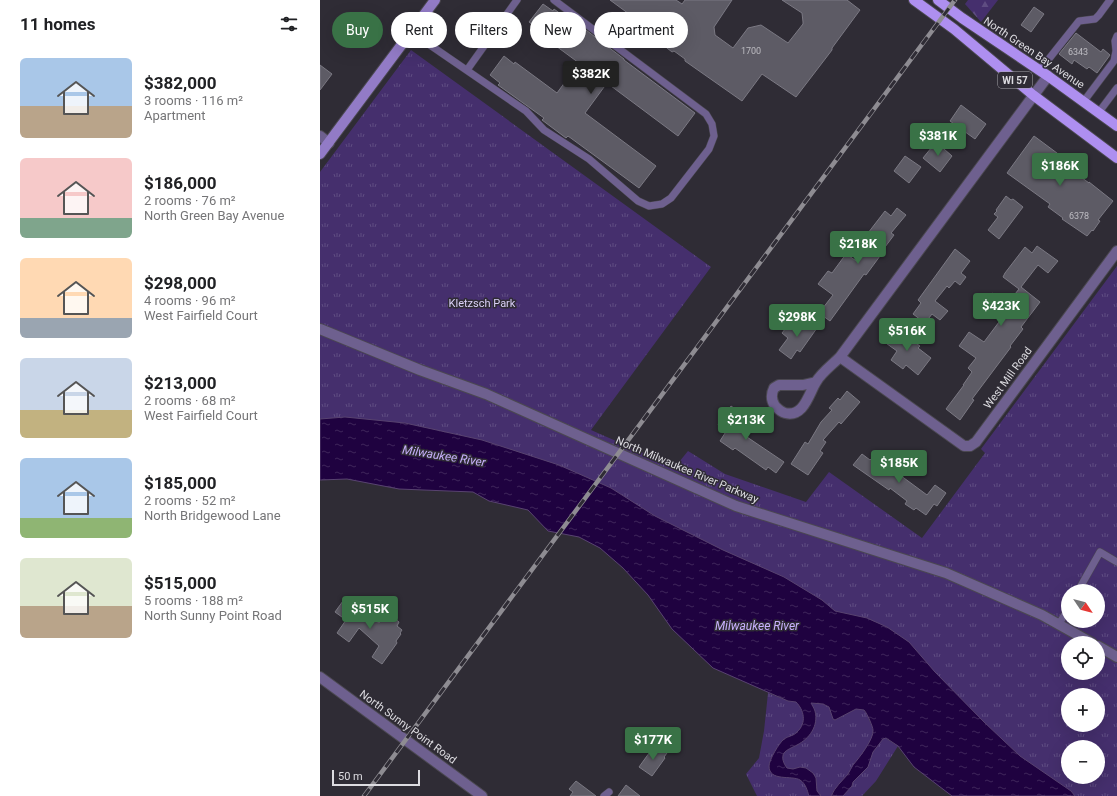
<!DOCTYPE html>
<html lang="en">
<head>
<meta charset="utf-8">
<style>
	:root { --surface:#fff; --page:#f2f2f2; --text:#202124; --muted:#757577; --accent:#397246 }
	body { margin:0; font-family:Roboto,sans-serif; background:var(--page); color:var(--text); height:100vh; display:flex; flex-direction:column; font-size:15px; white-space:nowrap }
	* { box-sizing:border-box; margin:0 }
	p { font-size:13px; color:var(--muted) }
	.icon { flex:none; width:22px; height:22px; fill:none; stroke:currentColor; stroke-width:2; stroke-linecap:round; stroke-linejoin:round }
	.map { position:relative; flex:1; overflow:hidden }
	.sheet { display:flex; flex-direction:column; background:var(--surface); width:320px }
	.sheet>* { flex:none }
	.guide { position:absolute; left:12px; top:12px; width:380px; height:36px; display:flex; gap:8px }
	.needle { width:26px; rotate:125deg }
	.tools { position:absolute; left:741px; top:584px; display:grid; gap:8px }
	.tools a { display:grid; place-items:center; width:44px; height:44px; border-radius:50%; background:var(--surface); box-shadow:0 4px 16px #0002; font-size:20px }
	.scale { position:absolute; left:12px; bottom:10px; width:88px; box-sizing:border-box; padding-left:4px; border:2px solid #dddce1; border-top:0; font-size:11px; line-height:14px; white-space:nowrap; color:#dddce1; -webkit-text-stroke:3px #2f2c35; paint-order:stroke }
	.price { position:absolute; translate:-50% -34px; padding:0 9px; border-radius:4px; background:var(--accent); color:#fff; font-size:13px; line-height:26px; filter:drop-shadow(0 1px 2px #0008) }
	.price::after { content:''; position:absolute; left:50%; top:24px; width:12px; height:9px; margin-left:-6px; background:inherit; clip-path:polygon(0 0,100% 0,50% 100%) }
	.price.selected { background:#222; color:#fff }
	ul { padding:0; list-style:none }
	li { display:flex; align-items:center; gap:12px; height:100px; padding:0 20px }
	li span { display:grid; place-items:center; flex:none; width:112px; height:80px; border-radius:6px; color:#555 }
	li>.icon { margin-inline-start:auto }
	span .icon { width:48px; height:48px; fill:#fffc; stroke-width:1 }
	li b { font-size:17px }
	h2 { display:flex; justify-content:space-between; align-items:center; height:48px; padding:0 20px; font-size:17px }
	.tag { padding:0 14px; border-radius:18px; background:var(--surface); box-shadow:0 4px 16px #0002; font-size:14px; line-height:36px }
	.tag.selected { background:var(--accent); color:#fff }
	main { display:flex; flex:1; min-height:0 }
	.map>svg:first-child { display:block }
</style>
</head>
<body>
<main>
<section class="sheet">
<h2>11 homes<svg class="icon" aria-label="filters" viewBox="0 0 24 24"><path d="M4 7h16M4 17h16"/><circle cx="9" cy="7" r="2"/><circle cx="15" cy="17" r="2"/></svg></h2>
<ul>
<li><span style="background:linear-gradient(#a9c7e8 60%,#b9a48a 0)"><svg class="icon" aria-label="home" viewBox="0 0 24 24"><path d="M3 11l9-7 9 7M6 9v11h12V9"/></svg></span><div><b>$382,000</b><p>3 rooms · 116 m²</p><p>Apartment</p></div></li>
<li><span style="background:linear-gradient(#f6c9c9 75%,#7fa58c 0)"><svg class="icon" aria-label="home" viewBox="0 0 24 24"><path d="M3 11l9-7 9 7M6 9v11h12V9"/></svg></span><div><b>$186,000</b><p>2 rooms · 76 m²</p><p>North Green Bay Avenue</p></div></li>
<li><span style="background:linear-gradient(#ffd9b3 75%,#9aa5b1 0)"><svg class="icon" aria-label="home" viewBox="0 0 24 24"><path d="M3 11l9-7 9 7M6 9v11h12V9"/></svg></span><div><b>$298,000</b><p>4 rooms · 96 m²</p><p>West Fairfield Court</p></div></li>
<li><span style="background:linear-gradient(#c9d6e8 65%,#c2b280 0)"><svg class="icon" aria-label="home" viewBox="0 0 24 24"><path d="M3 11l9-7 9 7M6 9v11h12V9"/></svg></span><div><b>$213,000</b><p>2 rooms · 68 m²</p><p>West Fairfield Court</p></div></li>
<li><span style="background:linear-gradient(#a9c7e8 75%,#8fb573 0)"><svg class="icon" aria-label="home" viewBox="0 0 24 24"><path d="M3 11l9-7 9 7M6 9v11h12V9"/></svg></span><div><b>$185,000</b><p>2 rooms · 52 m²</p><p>North Bridgewood Lane</p></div></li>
<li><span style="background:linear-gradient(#dfe7d0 60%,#b9a48a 0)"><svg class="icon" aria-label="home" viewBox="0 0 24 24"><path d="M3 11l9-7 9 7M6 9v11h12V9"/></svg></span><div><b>$515,000</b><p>5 rooms · 188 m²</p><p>North Sunny Point Road</p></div></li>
</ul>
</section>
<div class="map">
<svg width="797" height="796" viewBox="0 0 797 796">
	<defs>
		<pattern id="forest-firs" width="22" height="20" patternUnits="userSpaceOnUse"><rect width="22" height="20" fill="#452f6d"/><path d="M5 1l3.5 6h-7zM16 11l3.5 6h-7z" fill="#5f4d82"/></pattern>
		<pattern id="park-tufts" width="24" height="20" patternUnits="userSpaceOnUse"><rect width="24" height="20" fill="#452f6d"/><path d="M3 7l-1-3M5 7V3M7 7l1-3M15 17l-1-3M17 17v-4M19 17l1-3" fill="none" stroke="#5f4d82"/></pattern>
		<pattern id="water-ripples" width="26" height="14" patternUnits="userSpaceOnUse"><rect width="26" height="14" fill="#1f0240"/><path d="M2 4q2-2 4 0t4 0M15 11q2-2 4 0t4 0" fill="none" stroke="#3f265b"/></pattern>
	</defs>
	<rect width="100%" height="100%" fill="#2f2c35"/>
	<!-- forest -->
	<path fill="url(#forest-firs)" d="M648 0H678L661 22 645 4Z"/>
	<!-- park -->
	<path fill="url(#park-tufts)" fill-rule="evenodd" d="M91 50 391 267 271 430 355 467 368 451 405 474 486 502 509 472 602 538 665 453 661 449 797 266V796H690L216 487 0 454V172ZM748 591H778V621H748ZM748 643H778V673H748ZM748 695H778V725H748ZM748 747H778V777H748Z
		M448 693 468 701 503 704 509 707 513 719 515 720 536 709 544 710C549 716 549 723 554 728 560 735 570 741 578 746L556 781 542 796H437L426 774 439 758 444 731Z"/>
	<!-- water -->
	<path fill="url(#water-ripples)" stroke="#584370" d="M25 417 85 423 162 440 239 465 291 488 335 516 403 550 464 577 502 600 515 611 547 618 567 627 589 642 615 672 664 722 700 756 751 791 755 796H632L594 767 578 746 566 738 563 739 553 752 548 767 533 782 532 786 523 796H511C515 787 522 781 528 774 530 771 531 768 533 765 539 758 554 739 553 730 553 727 547 713 544 710L536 709 515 720 513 719 509 707 503 704 491 703C492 705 494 708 495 711 499 726 489 739 477 745 473 747 466 750 464 753 461 758 464 764 467 768L473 769 480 767 486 768 493 773 496 778 497 791 501 796H489C487 790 486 784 480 780 472 775 449 782 449 766 449 760 459 743 464 739 468 736 474 736 477 732 487 723 484 710 476 702L468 701 393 668 352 629 328 595 303 568 280 548 259 537 228 531 208 510 169 501 153 492 79 489 27 479 0 480V419Z"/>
	<!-- building -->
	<path fill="#5d5b65" stroke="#7b7983" d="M290 0H356L362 4 365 0H412L394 27 395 35 413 48 428 28 441 25 468 43 483 24V22L482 13 462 0H527L540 10 512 48V50L476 97 442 74 422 101 365 61V59L354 51 352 52 342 44 337 39 339 36Z
		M223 4 233 11 234 9 265 32 266 30 304 59V60L375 113 358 136 287 83 265 113 336 166 319 188 248 136 246 138 222 120 224 118 178 85 180 83 170 75 184 56 194 64 195 62 237 93 259 63 217 32 219 30 209 22Z
		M714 7 724 14 711 32 701 25Z
		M756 33 781 52 783 49 790 55 777 73 769 67 767 69 754 60 752 64 739 54Z
		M0 65 12 74 0 90Z
		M641 105 666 124 655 139 630 121Z
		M714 136 745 159 742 163 769 183V182L793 201 778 220 780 221 773 231 772 230 767 236 742 219 743 218 728 207 730 204 687 173Z
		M616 142 632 156 620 172 603 158Z
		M585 156 601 167 589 183 574 171Z
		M686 196 691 200 693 199 703 207 679 239 668 230 678 217 674 214 677 211 676 210Z
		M577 208 586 215 571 233 574 235 559 255 560 256 546 275 544 274 510 321 499 313 513 295 498 284 508 271 512 273 526 254 538 262 556 238 548 233 565 211 571 216Z
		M717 246 738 261 728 273 718 265 701 287 720 302 701 327 703 329 690 346 691 347 652 399 654 400 640 420 626 409 644 385H643L652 372 648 368 656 358 639 346 649 332 664 342 682 318 664 305 672 293 687 304 699 289 683 277 685 273 705 247 712 253Z
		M635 249 650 261 641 273 646 277 640 285 635 281 629 288 627 286 615 301 628 311 620 320 612 314 605 323 593 314 601 303 598 300Z
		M484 318 497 328 480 352 477 350 471 359 459 350 468 338 462 333 469 324 476 329Z
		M573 327 600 346 598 348 611 358 598 375 586 365 583 369 571 360 577 351 563 341Z
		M527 391 540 402 521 424 519 422 503 440 506 442 500 451 503 453 488 475 471 464 485 442 488 444 501 422 512 410 509 408 518 398 520 400Z
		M411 406 425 416 422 421 430 426 424 435 464 462 456 473 448 467 446 470 415 448 413 450 400 441 407 430 398 425Z
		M542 454 550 460 553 457 556 458 559 454 568 461 565 464 607 495 615 485 626 493 617 506 614 504 606 515 596 508 594 510 585 504 587 501 570 488 569 490 533 465Z
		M23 601 34 609 36 606 59 623 62 619 64 621 69 614 79 622 77 626 82 630 80 633 81 634 76 641 77 643 62 664 52 657 59 646 39 628 29 642 17 633 26 620 15 612Z
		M338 746 347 753 344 757 345 758 332 776 319 767 332 749 334 750Z
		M256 781 276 796H250L253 792 249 789Z
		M306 785 320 796H298Z"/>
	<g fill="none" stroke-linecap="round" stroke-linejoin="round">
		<defs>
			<path id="lane" d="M91 32 206 111 224 130 269 159 318 201 329 206 342 204 351 198 389 149 394 136 392 124 386 114 234 0
				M147 70 197 0
				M720 70 759 21 775 19 779 15 790 0
				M764 101 794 61 796 51 795 41 797 36
				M779 112 797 88
				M758 591 780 552 797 562
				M739 624 748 609
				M284 796 289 792"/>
			<path id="street" d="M0 136 9 143
				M0 329 100 370 166 394 416 506 626 573 722 615 772 643
				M520 357 644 446H650L656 442 797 251
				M496 382 483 385H459L454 388C451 394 451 400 455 406 458 409 461 412 465 413 484 418 489 393 496 382 501 373 512 365 520 357L728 76
				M778 646 797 657
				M0 677 162 796"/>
			<path id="secondary" d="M0 154 115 0"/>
			<path id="primary" d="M594 0 634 29 713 95 797 158
				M618 0 642 18 728 76 797 126"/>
		</defs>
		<!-- lane casing -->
		<use href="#lane" stroke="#4b4851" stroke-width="8"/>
		<!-- street casing -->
		<use href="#street" stroke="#4b4851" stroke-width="12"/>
		<!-- secondary casing -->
		<use href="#secondary" stroke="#4b4851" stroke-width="12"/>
		<!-- primary casing -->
		<use href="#primary" stroke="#4b4851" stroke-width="12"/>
		<!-- lane -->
		<use href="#lane" stroke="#6e608f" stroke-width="7"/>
		<!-- street -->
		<use href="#street" stroke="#6e608f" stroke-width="10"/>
		<!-- secondary -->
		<use href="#secondary" stroke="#927bc6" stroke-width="10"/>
		<!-- primary -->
		<use href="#primary" stroke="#ae8ff0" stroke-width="10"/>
		<defs>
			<path id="rail" d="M44 796 635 0"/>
		</defs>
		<!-- rail casing -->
		<use href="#rail" stroke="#8e8c92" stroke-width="4.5"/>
		<!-- rail -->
		<use href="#rail" stroke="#2f2c35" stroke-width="3" stroke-dasharray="9" stroke-linecap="butt"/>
	</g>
	<g text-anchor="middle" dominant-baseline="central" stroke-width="3" stroke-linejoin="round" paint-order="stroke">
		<!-- number labels -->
		<g font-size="9" fill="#bdbcc2">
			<text x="431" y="51">1700</text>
			<text x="758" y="52">6343</text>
			<text x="759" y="216">6378</text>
		</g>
		<!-- shield labels -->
		<rect fill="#2f2c35" stroke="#a9a7ad" stroke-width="1" x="678" y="72" width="34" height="16" rx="3"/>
		<g font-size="10" font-weight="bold" fill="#dddce1">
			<text x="695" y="80">WI 57</text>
		</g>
		<!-- street labels -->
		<g font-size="11" fill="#dddce1" stroke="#2f2c35">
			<text transform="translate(714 53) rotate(34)">North Green Bay Avenue</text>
			<text transform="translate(688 378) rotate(-54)">West Mill Road</text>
			<text transform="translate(367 470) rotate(23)">North Milwaukee River Parkway</text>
			<text transform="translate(88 727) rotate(36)">North Sunny Point Road</text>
		</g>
		<!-- park labels -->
		<g font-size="11" fill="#dad0f7" stroke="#2f2c35">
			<text x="162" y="303">Kletzsch Park</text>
		</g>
		<!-- water labels -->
		<g font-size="12" font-style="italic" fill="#c8b1fd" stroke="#2f2c35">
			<text transform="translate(124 456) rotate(9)">Milwaukee River</text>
			<text x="437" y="626">Milwaukee River</text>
		</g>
	</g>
</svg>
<div class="tools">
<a><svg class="needle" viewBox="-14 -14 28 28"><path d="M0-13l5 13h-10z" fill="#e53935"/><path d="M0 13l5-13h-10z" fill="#757577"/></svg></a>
<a><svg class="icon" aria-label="locate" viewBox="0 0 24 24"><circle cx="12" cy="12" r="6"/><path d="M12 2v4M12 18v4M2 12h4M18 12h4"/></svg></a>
<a>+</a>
<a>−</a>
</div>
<div class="scale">50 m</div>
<b class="price selected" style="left:271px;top:95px">$382K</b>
<b class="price" style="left:618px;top:157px">$381K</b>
<b class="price" style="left:740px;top:187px">$186K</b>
<b class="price" style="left:538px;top:265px">$218K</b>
<b class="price" style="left:681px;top:327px">$423K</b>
<b class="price" style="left:477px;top:338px">$298K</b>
<b class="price" style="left:587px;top:352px">$516K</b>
<b class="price" style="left:426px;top:441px">$213K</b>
<b class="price" style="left:579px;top:484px">$185K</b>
<b class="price" style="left:50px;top:630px">$515K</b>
<b class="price" style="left:333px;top:761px">$177K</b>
<div class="guide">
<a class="tag selected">Buy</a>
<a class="tag">Rent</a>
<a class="tag">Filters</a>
<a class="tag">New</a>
<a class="tag">Apartment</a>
</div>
</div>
</main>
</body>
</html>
